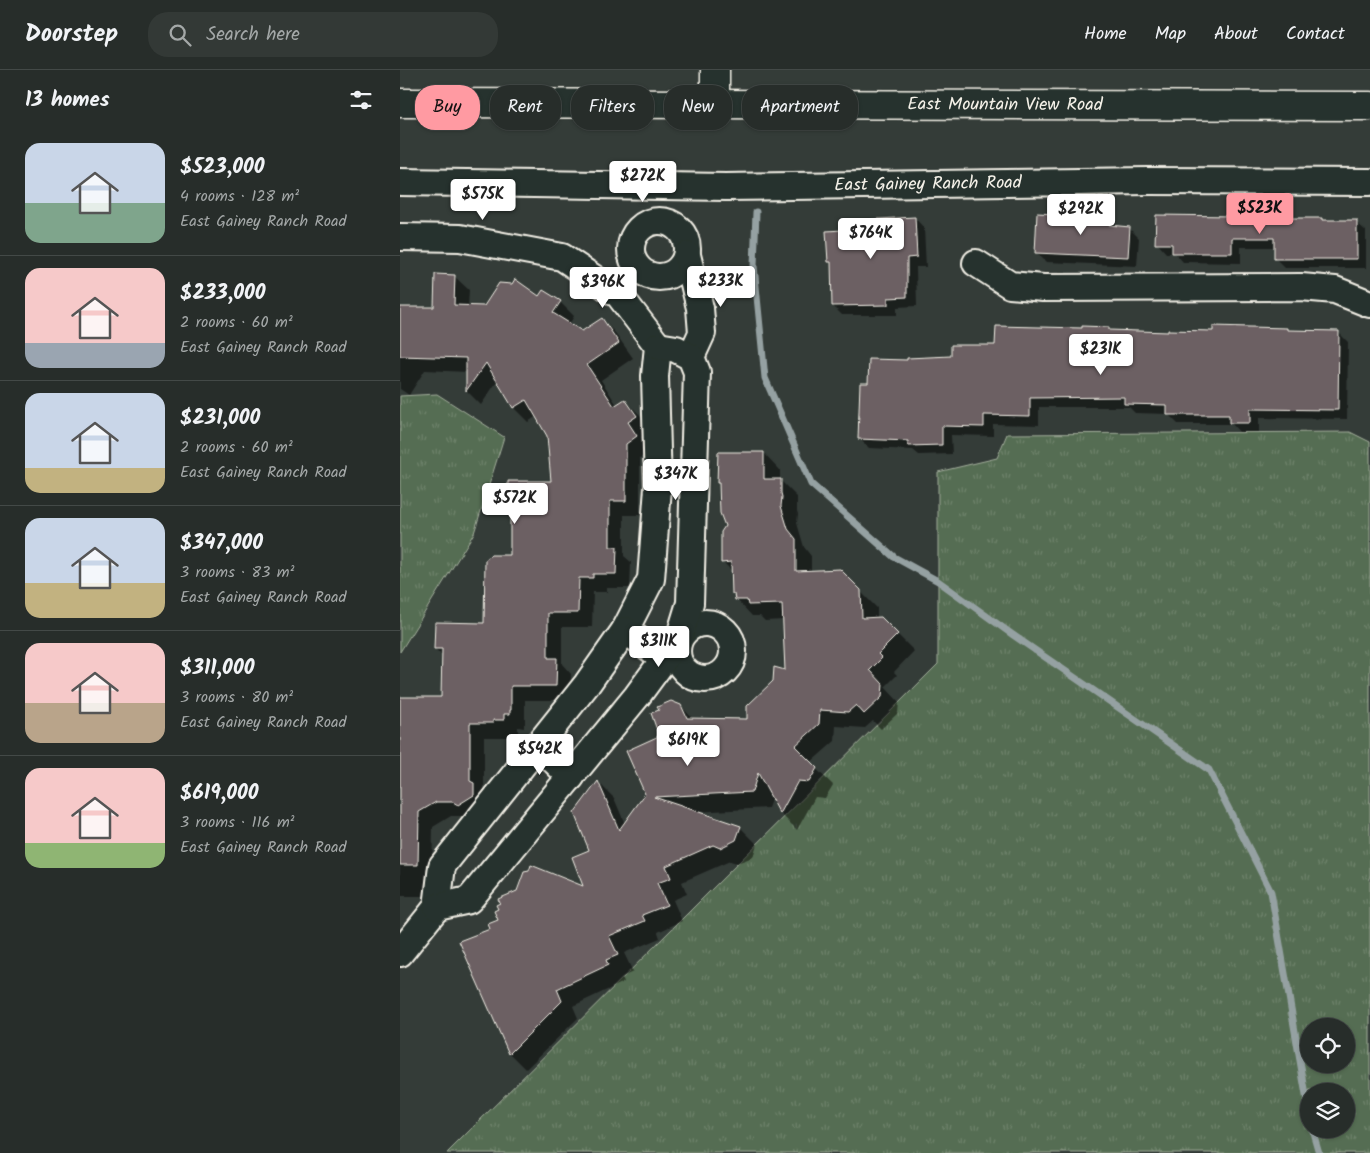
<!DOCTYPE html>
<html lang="en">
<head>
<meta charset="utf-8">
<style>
	:root { --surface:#272d2a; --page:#333936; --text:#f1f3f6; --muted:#a4a8a8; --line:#434947; --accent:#ff9aa2 }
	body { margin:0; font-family:Kalam,sans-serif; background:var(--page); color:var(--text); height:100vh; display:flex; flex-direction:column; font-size:19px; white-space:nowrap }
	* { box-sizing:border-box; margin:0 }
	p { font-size:16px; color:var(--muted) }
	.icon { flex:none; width:28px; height:28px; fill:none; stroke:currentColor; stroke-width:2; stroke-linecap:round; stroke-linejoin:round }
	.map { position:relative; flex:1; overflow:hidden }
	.side { display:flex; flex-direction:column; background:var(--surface); width:400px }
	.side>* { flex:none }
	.top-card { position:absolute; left:15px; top:15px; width:475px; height:45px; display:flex; gap:10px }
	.tools { position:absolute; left:900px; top:948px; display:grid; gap:10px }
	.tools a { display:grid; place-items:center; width:55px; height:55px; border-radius:50%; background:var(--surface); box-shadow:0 1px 4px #0004,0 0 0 1px var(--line); font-size:25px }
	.price { position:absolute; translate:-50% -42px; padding:0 11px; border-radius:5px; background:#fff; color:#222; font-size:16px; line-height:32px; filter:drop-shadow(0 1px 2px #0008) }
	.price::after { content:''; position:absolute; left:50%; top:30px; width:15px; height:11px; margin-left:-8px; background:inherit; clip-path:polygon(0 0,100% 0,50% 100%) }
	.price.on { background:var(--accent); color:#111 }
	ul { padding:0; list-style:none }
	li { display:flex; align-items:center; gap:15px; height:125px; padding:0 25px }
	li+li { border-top:1px solid var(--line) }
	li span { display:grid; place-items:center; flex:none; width:140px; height:100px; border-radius:15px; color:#555 }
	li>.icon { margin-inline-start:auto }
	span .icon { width:60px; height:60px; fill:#fffc; stroke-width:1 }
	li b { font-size:21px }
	h2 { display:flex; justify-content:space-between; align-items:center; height:60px; padding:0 25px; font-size:21px }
	.pill { padding:0 18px; border-radius:20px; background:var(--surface); box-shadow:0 1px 4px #0004,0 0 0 1px var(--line); font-size:18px; line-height:45px }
	.pill.on { background:var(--accent); color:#111 }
	header { display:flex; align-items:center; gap:30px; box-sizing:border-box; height:70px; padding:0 25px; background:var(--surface); border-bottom:1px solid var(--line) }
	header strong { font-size:24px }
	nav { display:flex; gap:28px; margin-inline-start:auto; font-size:18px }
	.search { width:350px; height:45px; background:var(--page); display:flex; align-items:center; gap:12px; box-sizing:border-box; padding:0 18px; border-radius:20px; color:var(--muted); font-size:19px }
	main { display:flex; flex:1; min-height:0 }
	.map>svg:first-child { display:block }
</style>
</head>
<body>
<header>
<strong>Doorstep</strong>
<div class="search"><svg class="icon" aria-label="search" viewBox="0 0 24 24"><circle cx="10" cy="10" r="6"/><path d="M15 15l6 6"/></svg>Search here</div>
<nav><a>Home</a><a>Map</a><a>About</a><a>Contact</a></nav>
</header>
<main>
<section class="side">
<h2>13 homes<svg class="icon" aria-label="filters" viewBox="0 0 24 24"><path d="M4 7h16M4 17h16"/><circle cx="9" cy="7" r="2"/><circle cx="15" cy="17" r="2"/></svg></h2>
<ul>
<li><span style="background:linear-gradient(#c9d6e8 60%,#7fa58c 0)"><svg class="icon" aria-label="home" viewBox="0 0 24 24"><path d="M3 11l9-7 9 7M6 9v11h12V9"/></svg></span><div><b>$523,000</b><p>4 rooms · 128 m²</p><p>East Gainey Ranch Road</p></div></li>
<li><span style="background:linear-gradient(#f6c9c9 75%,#9aa5b1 0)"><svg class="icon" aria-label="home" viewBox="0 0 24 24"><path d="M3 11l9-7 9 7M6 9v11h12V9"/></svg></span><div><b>$233,000</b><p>2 rooms · 60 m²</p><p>East Gainey Ranch Road</p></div></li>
<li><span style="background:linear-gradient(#c9d6e8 75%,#c2b280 0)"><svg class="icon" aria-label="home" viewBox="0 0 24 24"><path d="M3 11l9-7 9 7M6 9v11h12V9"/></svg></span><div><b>$231,000</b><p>2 rooms · 60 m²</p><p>East Gainey Ranch Road</p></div></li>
<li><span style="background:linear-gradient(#c9d6e8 65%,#c2b280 0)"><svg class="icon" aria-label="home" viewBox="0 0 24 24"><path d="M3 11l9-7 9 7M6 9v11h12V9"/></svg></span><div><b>$347,000</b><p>3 rooms · 83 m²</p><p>East Gainey Ranch Road</p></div></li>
<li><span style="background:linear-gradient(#f6c9c9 60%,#b9a48a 0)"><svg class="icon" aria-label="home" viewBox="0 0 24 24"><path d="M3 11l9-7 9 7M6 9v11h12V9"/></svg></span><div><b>$311,000</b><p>3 rooms · 80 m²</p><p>East Gainey Ranch Road</p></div></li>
<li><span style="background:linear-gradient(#f6c9c9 75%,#8fb573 0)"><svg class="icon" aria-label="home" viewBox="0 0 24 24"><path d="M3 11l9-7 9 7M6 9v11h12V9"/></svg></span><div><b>$619,000</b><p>3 rooms · 116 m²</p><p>East Gainey Ranch Road</p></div></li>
</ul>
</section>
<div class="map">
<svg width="970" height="1083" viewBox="0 0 970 1083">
	<defs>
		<pattern id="grass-tufts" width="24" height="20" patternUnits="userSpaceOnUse" patternTransform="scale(1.25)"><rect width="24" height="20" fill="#556d52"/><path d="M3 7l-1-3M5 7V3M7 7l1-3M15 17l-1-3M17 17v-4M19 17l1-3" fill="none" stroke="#6e826b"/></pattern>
	</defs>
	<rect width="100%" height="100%" fill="#343c38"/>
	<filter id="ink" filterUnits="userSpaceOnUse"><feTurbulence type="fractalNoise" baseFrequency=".02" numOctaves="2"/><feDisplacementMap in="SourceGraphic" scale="10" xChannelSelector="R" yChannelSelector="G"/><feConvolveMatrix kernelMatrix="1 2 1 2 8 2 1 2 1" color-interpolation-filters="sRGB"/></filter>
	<g filter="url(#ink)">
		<!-- grass -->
		<path fill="url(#grass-tufts)" stroke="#a4af9d" fill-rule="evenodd" d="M37 324 104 367 74 463 0 582V326Z
			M950 362 970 372V1083H47L538 594V402L597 388 607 364ZM909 956H946V994H909ZM909 1021H946V1059H909Z"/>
		<!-- shadow -->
		<path fill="#0007" d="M831 147 834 150H922L924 152H956L966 161V198H885L875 188 876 177H841V193L783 192 775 183H766L757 173Z
			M515 148 524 158 526 197H516L517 236 497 237V245H442L433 236 432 194 429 191 444 161Z
			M709 148 718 157 729 158 739 168 737 196 646 192 636 182Z
			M54 206 69 220 68 237 84 238 140 228 160 232 174 246 169 255 182 262 202 249 216 264 233 288 201 310 217 335 225 330 240 345 250 361 241 367 251 381 240 388V445H224V486L231 492 230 518H207V522H193L192 557H162V594L171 604 170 630H125V654H124V658L118 657V664H107V667H84V724L68 746H51L33 757 32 810 28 826H0V628H42L43 586 35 579 85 554 112 487V433L109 431 152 413 149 365 137 346 128 352 114 338 98 310 81 335 67 321V302L25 300 9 325 0 319V238L35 239Z
			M708 258 711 261 770 263 938 262 948 272 947 349 859 348V362H839L832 354H778L768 344 735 343 729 337H639V355L593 354V366L551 365 552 384 519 385 513 380 469 378 460 369 469 314 508 291 552 288 596 276 684 260Z
			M364 383 380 400V410L397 427V441L398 444 397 453 404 477 411 486V502L439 500 477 538V548H481L514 581 494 602 497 605 485 617 499 632 498 643 481 659 473 651 465 658 436 656 435 671 410 693 433 715 425 728 415 727 397 760 381 744 372 727 368 738 295 742 340 757 357 774 353 787 337 793 330 791 282 812 287 824 273 830 282 851 258 862 260 868 224 883 233 902 222 907 224 912 173 936 178 948 126 999 110 983 185 818 191 781 198 712 214 728 225 754 246 725 261 667 281 636 294 650H348L386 601 384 550 365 551 360 546H352L336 529 333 524V502L323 492Z"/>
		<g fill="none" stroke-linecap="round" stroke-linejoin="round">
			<!-- stream -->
			<path stroke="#95a1a2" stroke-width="7" d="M356 142 354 196 365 308 411 414 494 487 538 511 613 565 809 700 871 822 909 1043
				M912 1059 919 1083"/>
		</g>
		<!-- building -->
		<path fill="#6c6063" stroke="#f4f1e8" d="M637 143 709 147V155L730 157 728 187 635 183Z
			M756 145 832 146V148H922V150H957V189H874V168H832V183H772V174H755Z
			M515 147 517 187 507 188V227L488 228V235L432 236 431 192H428L426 161 443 160 442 151Z
			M35 204 55 205 54 235 84 236 99 213 112 214 115 209 139 226 143 220 161 231 153 243 182 261 202 248 219 273 187 295 214 336 225 329 237 346 228 352 237 366 226 374V431H210V477H217L216 504H193V508H179L178 543H148V588H157L156 616H111V640H110V644H104V650H93V653H70V711L74 713V725L58 735 53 732H36L19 742 18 795H0V627H41L42 579H34L35 552 84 553 85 490 91 485H110V431H108V411H151L147 366 126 330 113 338 86 293 66 321V288L0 286V237H34Z
			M596 256 682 258V256L709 257V260L768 262V260L813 261V256L887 258V260L939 261 938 340 850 339V353H829V345H767V335L724 334V327L630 328V346L584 345V357L542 356V375L508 376V371L458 369 460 313H468L469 289 507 290V288L551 286V275H595Z
			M318 382H364V409H381V423L382 427 381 436 388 459 396 469V501L440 499 461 520 462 548 481 547 498 564 478 584 482 588 470 600 483 614 482 627 464 644 456 635 448 642 420 640 419 654 395 676 417 698 409 712 398 711 380 744 358 703 352 722 254 727 341 756 336 770 320 778 313 775 266 796 271 808 257 813 267 835 242 845 245 851 209 866 218 885 206 890 208 895 157 919 162 931 109 984 59 871 90 859 88 854 98 850 94 841 98 839 96 835 100 833 98 829 117 821 124 802 129 801 131 795 183 816 172 787 189 780 174 743 198 711 219 760 245 724 226 681 259 666 251 643 259 640 257 637 271 631 281 635 287 648 347 649V636L373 611 374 597 385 600 382 534 348 535 347 530H335L334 524H332L331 492 321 493V462L325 456 320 443 319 413H317Z"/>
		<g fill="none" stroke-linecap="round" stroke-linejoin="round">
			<defs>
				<g id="minor">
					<path id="s1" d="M0 112 326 117 748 111 970 112"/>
					<circle cx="259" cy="179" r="28"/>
					<path d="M0 167 60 168 162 187 219 225 258 276 255 306 258 418 251 509 225 560 187 614 42 796 37 837 0 883"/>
					<path d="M287 185 300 238 302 263 291 287"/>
					<path d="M576 193 610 215 643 218 901 217 935 220 970 234"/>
					<circle cx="305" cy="581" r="28"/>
					<path d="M225 560 265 589"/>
					<path d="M138 675 171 707"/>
					<path d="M37 837 69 830 237 626 279 569 290 533 297 302 291 287 276 279 258 276"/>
				</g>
				<path id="tertiary" d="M315 0V34"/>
				<g id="secondary">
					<path id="s2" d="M0 33 970 36"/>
				</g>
			</defs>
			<!-- minor casing -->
			<use href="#minor" stroke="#f4f1e8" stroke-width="30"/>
			<!-- tertiary casing -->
			<use href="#tertiary" stroke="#f4f1e8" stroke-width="31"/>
			<!-- secondary casing -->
			<use href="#secondary" stroke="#f4f1e8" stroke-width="31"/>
			<!-- minor -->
			<use href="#minor" stroke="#26332d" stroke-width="26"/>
			<!-- tertiary -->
			<use href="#tertiary" stroke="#26332d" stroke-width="28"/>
			<!-- secondary -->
			<use href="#secondary" stroke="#26332d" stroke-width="28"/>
		</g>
	</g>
	<g text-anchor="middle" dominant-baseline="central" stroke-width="4" stroke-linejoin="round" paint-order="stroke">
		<!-- street labels -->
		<g font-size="18" fill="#f4f1e8" stroke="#26332d">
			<text stroke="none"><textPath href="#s2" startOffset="605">East Mountain View Road</textPath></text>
			<text stroke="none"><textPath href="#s1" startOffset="528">East Gainey Ranch Road</textPath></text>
		</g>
	</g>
</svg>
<div class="tools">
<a><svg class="icon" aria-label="locate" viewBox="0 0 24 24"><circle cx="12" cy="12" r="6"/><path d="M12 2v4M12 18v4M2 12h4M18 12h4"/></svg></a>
<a><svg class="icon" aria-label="layers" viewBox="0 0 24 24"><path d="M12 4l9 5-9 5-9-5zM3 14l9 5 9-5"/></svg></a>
</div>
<b class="price" style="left:243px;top:133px">$272K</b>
<b class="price" style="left:83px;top:151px">$575K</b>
<b class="price on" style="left:860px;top:165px">$523K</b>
<b class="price" style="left:681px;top:166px">$292K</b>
<b class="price" style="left:471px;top:190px">$764K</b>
<b class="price" style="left:321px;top:238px">$233K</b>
<b class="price" style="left:203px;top:239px">$396K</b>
<b class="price" style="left:701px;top:306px">$231K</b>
<b class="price" style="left:276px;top:431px">$347K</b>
<b class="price" style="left:115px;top:455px">$572K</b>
<b class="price" style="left:259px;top:598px">$311K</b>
<b class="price" style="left:288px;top:697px">$619K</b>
<b class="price" style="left:140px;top:706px">$542K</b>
<div class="top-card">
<a class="pill on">Buy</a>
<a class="pill">Rent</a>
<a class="pill">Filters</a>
<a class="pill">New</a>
<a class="pill">Apartment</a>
</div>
</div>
</main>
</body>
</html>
